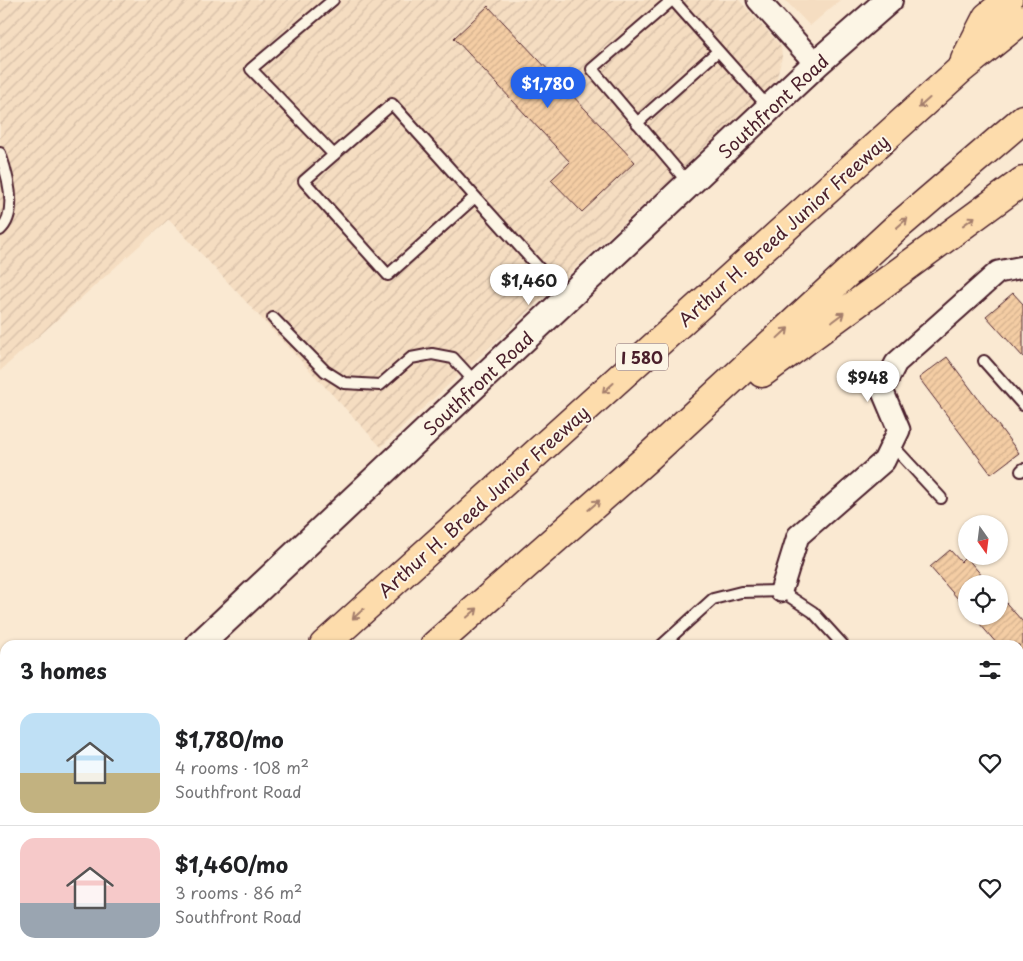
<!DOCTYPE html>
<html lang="en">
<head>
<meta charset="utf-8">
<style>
	:root { --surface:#fff; --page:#f6f6f6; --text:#202124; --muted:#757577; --line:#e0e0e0; --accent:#2563eb }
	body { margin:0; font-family:"Playpen Sans",sans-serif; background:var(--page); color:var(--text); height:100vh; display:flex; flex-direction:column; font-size:19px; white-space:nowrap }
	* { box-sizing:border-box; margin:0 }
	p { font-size:16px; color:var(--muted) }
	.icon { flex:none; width:28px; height:28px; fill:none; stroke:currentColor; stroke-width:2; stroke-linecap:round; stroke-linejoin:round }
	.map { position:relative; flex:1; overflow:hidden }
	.sheet { position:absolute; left:0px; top:640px; width:1024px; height:321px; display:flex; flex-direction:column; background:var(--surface); border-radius:15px 15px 0 0; box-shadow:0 1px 4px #0004 }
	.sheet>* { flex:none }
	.needle { width:32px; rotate:166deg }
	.tools { position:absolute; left:958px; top:515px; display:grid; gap:10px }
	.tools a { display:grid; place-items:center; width:50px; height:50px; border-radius:50%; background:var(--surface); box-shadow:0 1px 4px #0004; font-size:25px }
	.price { position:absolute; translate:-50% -42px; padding:0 11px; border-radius:18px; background:#fff; color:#222; font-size:16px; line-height:32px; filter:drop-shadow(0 1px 2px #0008) }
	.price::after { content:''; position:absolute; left:50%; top:30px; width:15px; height:11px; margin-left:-8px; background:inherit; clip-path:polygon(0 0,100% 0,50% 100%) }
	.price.active { background:var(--accent); color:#fff }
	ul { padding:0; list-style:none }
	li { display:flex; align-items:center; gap:15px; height:125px; padding:0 20px }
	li+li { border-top:1px solid var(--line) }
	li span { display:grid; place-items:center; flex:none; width:140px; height:100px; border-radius:15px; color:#555 }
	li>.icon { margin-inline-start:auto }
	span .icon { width:60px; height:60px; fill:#fffc; stroke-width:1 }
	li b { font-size:21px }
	h2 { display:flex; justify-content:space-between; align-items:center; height:60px; padding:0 20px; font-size:21px }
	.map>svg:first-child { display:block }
</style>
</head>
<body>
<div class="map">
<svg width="1023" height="961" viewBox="0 0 1023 961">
	<defs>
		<pattern id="industrial-furrows" width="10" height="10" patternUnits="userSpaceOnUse" patternTransform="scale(1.25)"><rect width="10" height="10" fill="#f5ddc1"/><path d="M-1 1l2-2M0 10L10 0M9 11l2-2" fill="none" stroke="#d4bda6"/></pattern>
		<pattern id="building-hatch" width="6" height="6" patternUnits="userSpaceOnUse" patternTransform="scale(1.25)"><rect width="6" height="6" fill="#f4cda4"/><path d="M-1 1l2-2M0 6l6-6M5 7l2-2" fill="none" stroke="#d3b08d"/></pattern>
	</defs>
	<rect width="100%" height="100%" fill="#fae9d2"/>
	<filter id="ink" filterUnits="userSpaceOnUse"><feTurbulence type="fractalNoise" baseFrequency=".02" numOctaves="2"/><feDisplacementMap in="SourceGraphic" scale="10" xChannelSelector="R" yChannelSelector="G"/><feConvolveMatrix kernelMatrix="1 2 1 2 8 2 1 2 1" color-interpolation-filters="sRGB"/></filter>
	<g filter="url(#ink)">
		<!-- built -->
		<path fill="#f5ddc1" d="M785 0H840L810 26Z"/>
		<!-- industrial -->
		<path fill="url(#industrial-furrows)" d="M0 0H739L781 46 782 57 777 78 769 89 381 447 169 219 0 371Z"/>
		<!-- building -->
		<path fill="url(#building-hatch)" stroke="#4a1f2b" d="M488 6 635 162 582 212 551 180 570 162 454 38Z
			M1013 293 1023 304V357L986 316Z
			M947 357 1019 453 991 474 919 378Z
			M950 550 961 562 966 557 989 584H966V608L930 567Z
			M999 595 1023 622V673L1019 668V645H998L973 616H999Z
			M399 956H452L453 961H400Z
			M484 956H493L498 961H480Z
			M508 956H539L534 961H512Z"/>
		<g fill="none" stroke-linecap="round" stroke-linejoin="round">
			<defs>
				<path id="service" d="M333 0 251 69 334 155
					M672 0 592 69 689 184
					M673 0 769 108
					M637 123 718 51
					M0 153C7 173 19 213 0 230
					M475 197 388 275 304 181 392 104 555 286 566 299
					M273 318 325 371 344 383 380 385 411 358 432 354 453 358 476 383
					M984 361 1023 405
					M892 445 941 498
					M1021 471 1023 469
					M662 645 713 599 741 592 781 591 813 612 843 645
					M1019 836 1023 841
					M641 956 642 961
					M911 956 915 961
					M374 961 375 956
					M556 961 560 956
					M816 961 821 956"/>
				<path id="minor" d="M758 0 816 64
					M781 591 798 536 884 461 899 430 882 390 896 363 998 272 1023 267"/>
				<path id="tertiary" d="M199 645 816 64 889 0
					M0 833 5 828"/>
				<path id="motorway" d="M965 60 987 17 1008 0
					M762 373 1023 181
					M324 645 960 70 1023 19
					M435 645 644 461 896 228 1023 119
					M0 937 5 932
					M84 961 89 956"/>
			</defs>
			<!-- service casing -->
			<use href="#service" stroke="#4a1f2b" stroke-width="14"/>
			<!-- minor casing -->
			<use href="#minor" stroke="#4a1f2b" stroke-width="25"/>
			<!-- tertiary casing -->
			<use href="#tertiary" stroke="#4a1f2b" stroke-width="30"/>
			<!-- motorway casing -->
			<use href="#motorway" stroke="#4a1f2b" stroke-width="31"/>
			<!-- service -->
			<use href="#service" stroke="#fcf5e5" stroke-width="10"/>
			<!-- minor -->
			<use href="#minor" stroke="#fcf5e5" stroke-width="21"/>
			<!-- tertiary -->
			<use href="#tertiary" stroke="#fcf5e5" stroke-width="26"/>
			<!-- motorway -->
			<use href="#motorway" stroke="#fddcac" stroke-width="28"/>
		</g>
		<!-- one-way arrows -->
		<defs><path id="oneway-shaft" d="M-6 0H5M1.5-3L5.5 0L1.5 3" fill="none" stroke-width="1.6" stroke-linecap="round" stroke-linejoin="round" transform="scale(1.25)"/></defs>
		<g stroke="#a47e6c">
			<use href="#oneway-shaft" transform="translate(924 103) rotate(138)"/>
			<use href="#oneway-shaft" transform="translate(969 221) rotate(-36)"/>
			<use href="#oneway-shaft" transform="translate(902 223) rotate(-41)"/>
			<use href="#oneway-shaft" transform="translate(838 317) rotate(-37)"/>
			<use href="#oneway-shaft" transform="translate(783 333) rotate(-43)"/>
			<use href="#oneway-shaft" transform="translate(608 388) rotate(138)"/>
			<use href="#oneway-shaft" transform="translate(594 505) rotate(-41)"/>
			<use href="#oneway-shaft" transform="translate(472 613) rotate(-41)"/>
			<use href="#oneway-shaft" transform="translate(358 614) rotate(138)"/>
		</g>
	</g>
	<g text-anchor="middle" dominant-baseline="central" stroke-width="4" stroke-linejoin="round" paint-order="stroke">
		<!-- shield labels -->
		<rect fill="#fcf5e5" stroke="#7f5f63" stroke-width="1" x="616" y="343.5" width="52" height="27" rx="4"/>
		<g font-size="16" font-weight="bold" fill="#4a1f2b">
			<text x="642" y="357">I 580</text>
		</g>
		<!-- street labels -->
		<g font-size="18" fill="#4a1f2b" stroke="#fcf5e5">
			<text transform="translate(773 106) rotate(-43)">Southfront Road</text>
			<text transform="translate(783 230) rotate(-42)">Arthur H. Breed Junior Freeway</text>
			<text transform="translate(478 383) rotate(-43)">Southfront Road</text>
			<text transform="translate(483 501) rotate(-42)">Arthur H. Breed Junior Freeway</text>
		</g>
	</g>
</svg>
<div class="tools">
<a><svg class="needle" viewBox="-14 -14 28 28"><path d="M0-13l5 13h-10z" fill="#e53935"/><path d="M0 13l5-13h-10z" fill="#757577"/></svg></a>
<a><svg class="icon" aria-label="locate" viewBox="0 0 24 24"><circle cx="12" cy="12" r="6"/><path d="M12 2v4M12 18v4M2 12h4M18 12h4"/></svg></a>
</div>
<b class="price active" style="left:548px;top:109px">$1,780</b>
<b class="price" style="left:529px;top:306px">$1,460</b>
<b class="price" style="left:868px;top:403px">$948</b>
<section class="sheet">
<h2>3 homes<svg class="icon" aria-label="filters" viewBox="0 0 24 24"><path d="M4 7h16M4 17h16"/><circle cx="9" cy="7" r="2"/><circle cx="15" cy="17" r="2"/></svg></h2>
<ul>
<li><span style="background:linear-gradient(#bfe0f5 60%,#c2b280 0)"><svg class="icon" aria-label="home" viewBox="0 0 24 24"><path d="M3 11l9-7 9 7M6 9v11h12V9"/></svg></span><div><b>$1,780/mo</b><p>4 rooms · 108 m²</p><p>Southfront Road</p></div><svg class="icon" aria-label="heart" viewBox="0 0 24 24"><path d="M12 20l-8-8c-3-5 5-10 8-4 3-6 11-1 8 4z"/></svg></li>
<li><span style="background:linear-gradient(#f6c9c9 65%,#9aa5b1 0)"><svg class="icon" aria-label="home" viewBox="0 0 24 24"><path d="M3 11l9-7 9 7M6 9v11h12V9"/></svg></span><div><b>$1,460/mo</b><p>3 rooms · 86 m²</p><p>Southfront Road</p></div><svg class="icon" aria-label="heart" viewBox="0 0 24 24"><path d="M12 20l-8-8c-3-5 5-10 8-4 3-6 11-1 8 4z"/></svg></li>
</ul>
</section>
</div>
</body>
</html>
